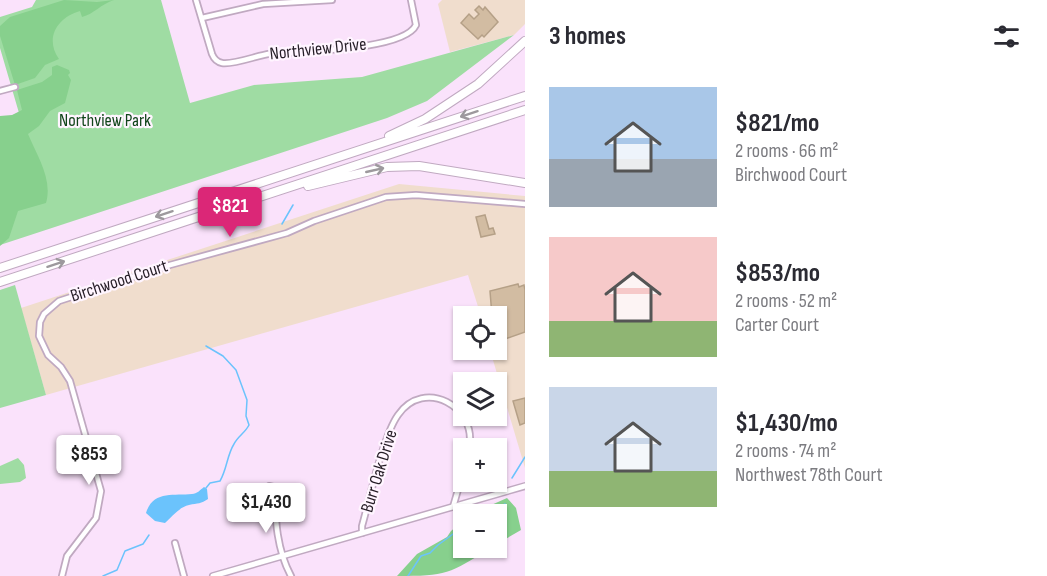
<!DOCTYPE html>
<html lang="en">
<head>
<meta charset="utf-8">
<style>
	:root { --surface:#fff; --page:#f7f7f7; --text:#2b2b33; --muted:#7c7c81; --accent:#db2777 }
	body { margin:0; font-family:"Sofia Sans Condensed",sans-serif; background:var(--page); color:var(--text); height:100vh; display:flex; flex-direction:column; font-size:22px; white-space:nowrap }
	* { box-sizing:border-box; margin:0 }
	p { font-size:20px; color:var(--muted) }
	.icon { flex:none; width:33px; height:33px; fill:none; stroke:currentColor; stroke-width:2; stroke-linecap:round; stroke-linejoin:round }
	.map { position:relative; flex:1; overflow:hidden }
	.side { display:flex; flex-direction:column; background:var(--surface); width:522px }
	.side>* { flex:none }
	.controls { position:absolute; left:453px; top:306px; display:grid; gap:12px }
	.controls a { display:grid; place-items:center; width:54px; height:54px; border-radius:0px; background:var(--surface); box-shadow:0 2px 4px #0004; font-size:30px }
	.price { position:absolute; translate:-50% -51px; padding:0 14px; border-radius:6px; background:#fff; color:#222; font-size:20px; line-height:39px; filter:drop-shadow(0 2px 3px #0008) }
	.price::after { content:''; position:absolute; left:50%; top:36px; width:18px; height:14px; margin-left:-9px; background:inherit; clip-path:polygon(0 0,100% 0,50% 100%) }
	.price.on { background:var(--accent); color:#fff }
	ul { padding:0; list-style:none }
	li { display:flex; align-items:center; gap:18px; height:150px; padding:0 24px }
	li span { display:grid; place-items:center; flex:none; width:168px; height:120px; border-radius:0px; color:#555 }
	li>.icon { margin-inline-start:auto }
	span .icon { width:72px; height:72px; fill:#fffc; stroke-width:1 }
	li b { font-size:26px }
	h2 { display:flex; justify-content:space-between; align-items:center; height:72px; padding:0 24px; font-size:26px }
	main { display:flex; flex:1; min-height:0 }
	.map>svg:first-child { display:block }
</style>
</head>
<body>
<main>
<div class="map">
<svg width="525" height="576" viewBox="0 0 525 576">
	<rect width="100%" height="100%" fill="#fae2fb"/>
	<!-- commercial -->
	<path fill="#f0ddcd" d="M442 0H525V24L514 35 450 52 438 4Z
		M399 184 525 196V202L445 195 447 200 525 207V468L490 350H496V316H481L468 275 46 395 21 308Z"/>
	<!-- green -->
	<path fill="#9fdca3" d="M36 0H161L190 103 254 85 362 77 514 35 427 101 387 118 0 245 19 113 0 48V17L32 7Z
		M15 285 46 395 0 408V290Z
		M18 458 24 465 26 478 20 482 0 484V466Z"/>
	<!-- forest -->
	<path fill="#87d08d" d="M64 0 97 2 114 0C101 4 94 14 82 17L80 11C58 17 44 38 59 59L45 65 35 78 15 85 0 36V26L10 17Z
		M57 65 69 70 70 73 68 75 71 80 65 103 50 111 39 126 28 134C37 156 53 179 46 203L18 211 9 238 0 246V116L12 115 22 110 17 90 42 82 52 75V67Z
		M507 498 516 508 521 530 497 544 496 514H471Z
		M463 521 464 548H490C450 574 446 576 397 576L417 554 447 537 451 531Z"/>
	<!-- water -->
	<path fill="#6bc3fc" d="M204 487 207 489 208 499C201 504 198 503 189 505 179 507 172 517 165 523L155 521 146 513C153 490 174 496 192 494 197 494 200 490 204 487Z"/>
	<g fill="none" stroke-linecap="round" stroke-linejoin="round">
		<!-- stream -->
		<path stroke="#6bc3fc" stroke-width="1.5" d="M282 224 293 205
			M206 346 223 356 236 370 247 400 246 416 249 425C245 433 238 436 234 444 227 455 227 469 220 481L210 483 206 488
			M512 478 525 457
			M488 514 505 504
			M103 576 117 570 125 551 143 544 149 535
			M408 576 421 556 430 553 438 545 464 526"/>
	</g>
	<!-- building -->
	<path fill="#d2bca2" stroke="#b5a087" stroke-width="1.5" d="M479 6 483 10 485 7 498 22 484 37 482 35 478 39 461 23 469 14 474 19 479 14 475 10Z
		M485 215 489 229 493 228 495 234 481 237 476 217Z
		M518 284 519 287 524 285 525 290V332L505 339 500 330 498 331 496 316H492L490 291Z
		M525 398V423L520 425 513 401Z"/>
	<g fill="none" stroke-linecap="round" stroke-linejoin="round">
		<defs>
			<path id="minor" d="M196 0 212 54C214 59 217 62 222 63 233 65 256 56 268 54 296 51 404 51 416 25L411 0
				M202 18 263 4 332 0
				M0 91 15 87
				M275 494 266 497 264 490 269 486 273 487 275 491C275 520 277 550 291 576
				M453 507 464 469
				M362 533V526C370 498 383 436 398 415 424 377 478 407 469 448
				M175 543 184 576
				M62 576 67 556 96 518 101 491 70 381 61 367 48 355 39 336 40 322 44 314 59 301 170 265 287 233 314 221 386 197 416 195 525 204"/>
			<path id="tertiary" d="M213 576 525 486"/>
			<path id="motorway" d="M389 136 425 119 478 84 525 41
				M308 186 387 167 419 166 525 183
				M0 268 525 96
				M0 282 525 110"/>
		</defs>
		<!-- minor casing -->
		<use href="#minor" stroke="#c0a9c1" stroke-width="8"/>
		<!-- tertiary casing -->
		<use href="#tertiary" stroke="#c0a9c1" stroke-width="8"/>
		<!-- motorway casing -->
		<use href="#motorway" stroke="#c0a9c1" stroke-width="10"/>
		<!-- minor -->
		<use href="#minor" stroke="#fff" stroke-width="4.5"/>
		<!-- tertiary -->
		<use href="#tertiary" stroke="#fff" stroke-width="5"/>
		<!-- motorway -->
		<use href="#motorway" stroke="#fff" stroke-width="8"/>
	</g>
	<!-- one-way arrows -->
	<defs><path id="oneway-shaft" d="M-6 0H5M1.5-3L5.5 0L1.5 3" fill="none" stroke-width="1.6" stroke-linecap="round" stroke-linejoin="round" transform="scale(1.5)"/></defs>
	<g stroke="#9d999d">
		<use href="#oneway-shaft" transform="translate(469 114) rotate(162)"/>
		<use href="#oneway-shaft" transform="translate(375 170) rotate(-13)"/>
		<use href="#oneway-shaft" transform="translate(164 214) rotate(162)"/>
		<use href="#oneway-shaft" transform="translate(56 264) rotate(-18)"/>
	</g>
	<g text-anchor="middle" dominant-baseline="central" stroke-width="4.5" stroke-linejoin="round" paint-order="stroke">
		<!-- street labels -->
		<g font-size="18" fill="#251d26" stroke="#fff5ff">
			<text transform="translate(318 49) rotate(-6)">Northview Drive</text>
			<text transform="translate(119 281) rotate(-18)">Birchwood Court</text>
			<text transform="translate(379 471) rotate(-73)">Burr Oak Drive</text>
		</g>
		<!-- park labels -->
		<g font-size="18" fill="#11451a" stroke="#fff5ff">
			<text x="105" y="120">Northview Park</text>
		</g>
	</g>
</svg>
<div class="controls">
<a><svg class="icon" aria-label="locate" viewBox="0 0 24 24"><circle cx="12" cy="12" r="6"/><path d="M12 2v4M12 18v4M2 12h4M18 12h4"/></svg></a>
<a><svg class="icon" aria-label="layers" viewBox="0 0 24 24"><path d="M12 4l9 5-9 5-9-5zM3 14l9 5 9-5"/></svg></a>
<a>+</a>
<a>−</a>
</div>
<b class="price on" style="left:230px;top:238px">$821</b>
<b class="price" style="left:89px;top:486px">$853</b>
<b class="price" style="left:266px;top:534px">$1,430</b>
</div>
<section class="side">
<h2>3 homes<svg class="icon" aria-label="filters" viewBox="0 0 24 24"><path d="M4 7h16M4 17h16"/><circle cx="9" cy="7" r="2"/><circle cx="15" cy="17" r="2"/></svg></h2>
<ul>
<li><span style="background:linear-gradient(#a9c7e8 60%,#9aa5b1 0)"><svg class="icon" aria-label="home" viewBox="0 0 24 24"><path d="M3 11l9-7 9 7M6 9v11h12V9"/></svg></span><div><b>$821/mo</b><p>2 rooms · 66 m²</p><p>Birchwood Court</p></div></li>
<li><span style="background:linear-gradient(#f6c9c9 70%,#8fb573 0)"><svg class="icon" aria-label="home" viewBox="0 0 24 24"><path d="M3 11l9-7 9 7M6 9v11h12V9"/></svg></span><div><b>$853/mo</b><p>2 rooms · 52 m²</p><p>Carter Court</p></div></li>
<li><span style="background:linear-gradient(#c9d6e8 70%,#8fb573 0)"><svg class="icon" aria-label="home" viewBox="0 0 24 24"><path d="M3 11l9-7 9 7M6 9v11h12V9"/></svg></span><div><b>$1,430/mo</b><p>2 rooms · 74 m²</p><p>Northwest 78th Court</p></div></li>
</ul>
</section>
</main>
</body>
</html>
